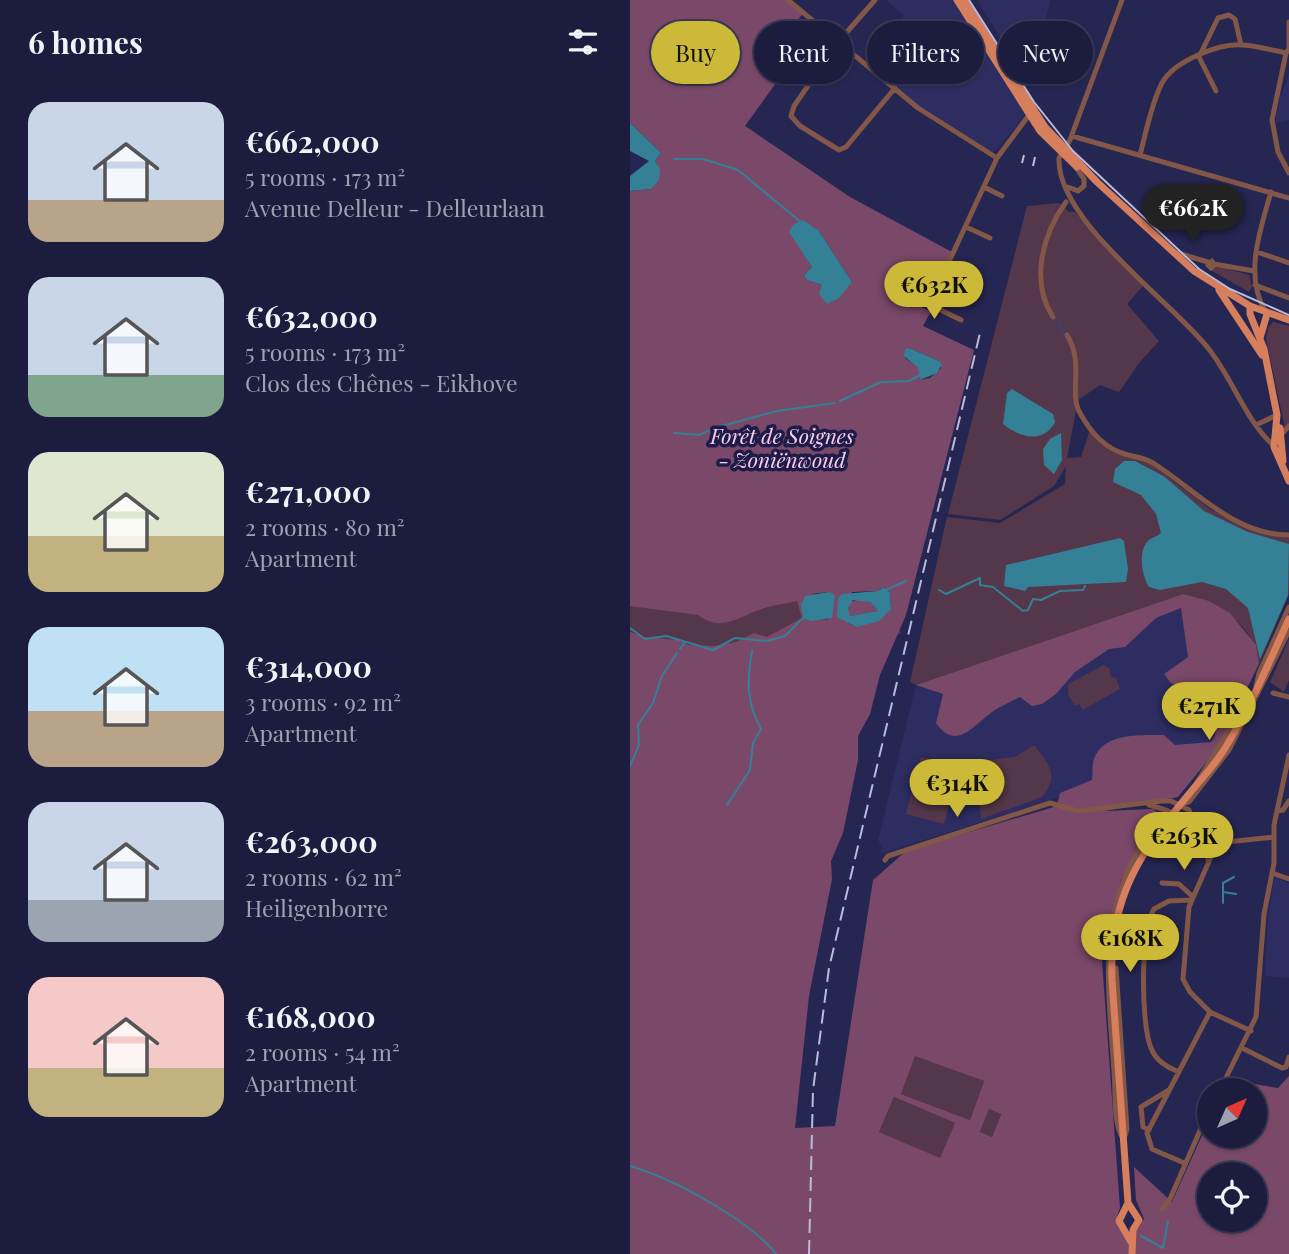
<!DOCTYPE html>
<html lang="en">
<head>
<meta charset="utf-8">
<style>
	:root { --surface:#1c1c3e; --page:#252545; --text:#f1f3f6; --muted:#a0a1b0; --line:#3a3a58; --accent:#ccb938 }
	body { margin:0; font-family:"Playfair Display",serif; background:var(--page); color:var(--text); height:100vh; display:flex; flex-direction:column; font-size:26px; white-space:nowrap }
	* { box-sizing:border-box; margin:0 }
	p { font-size:23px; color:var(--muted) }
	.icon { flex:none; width:38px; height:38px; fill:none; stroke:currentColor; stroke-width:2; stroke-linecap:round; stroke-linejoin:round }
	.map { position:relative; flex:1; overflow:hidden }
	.details { display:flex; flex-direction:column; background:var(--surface); width:630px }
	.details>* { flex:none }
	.top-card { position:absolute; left:21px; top:21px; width:532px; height:63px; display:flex; gap:14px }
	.needle { width:46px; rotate:45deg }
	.buttons { position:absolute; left:567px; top:1078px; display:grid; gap:14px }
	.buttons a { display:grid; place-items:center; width:70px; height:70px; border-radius:50%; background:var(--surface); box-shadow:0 2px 5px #0004,0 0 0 2px var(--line); font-size:35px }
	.price { position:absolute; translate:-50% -60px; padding:0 16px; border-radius:24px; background:var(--accent); color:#111; font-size:23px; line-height:46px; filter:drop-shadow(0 2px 4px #0008) }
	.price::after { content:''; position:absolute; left:50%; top:42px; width:21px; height:16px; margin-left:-10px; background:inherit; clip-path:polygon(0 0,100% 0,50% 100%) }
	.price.on { background:#222; color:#fff }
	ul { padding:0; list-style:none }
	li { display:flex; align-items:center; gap:21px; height:175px; padding:0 28px }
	li span { display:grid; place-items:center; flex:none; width:196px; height:140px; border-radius:21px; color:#555 }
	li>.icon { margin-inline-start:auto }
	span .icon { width:84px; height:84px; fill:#fffc; stroke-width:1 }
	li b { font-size:30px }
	h2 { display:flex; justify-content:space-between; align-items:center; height:84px; padding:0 28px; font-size:30px }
	.chip { padding:0 24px; border-radius:32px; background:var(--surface); box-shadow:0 2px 5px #0004,0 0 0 2px var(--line); font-size:24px; line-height:63px }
	.chip.on { background:var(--accent); color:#111 }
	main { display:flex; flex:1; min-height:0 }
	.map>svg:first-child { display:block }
</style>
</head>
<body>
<main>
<section class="details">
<h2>6 homes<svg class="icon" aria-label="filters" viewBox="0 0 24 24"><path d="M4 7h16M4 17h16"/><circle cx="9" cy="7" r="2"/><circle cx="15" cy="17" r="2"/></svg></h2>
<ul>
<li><span style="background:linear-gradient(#c9d6e8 70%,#b9a48a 0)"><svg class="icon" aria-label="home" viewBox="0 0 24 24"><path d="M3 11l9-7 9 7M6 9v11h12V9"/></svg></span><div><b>€662,000</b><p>5 rooms · 173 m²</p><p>Avenue Delleur - Delleurlaan</p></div></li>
<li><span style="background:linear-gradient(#c9d6e8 70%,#7fa58c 0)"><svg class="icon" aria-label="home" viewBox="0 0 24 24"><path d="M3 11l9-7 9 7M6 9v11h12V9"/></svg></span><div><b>€632,000</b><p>5 rooms · 173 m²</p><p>Clos des Chênes - Eikhove</p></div></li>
<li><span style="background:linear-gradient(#dfe7d0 60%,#c2b280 0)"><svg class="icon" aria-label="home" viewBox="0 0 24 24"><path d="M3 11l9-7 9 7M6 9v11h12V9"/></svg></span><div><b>€271,000</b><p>2 rooms · 80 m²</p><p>Apartment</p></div></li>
<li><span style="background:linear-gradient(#bfe0f5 60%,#b9a48a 0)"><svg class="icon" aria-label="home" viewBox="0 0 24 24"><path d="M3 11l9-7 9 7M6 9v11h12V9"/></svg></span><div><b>€314,000</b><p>3 rooms · 92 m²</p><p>Apartment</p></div></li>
<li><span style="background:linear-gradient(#c9d6e8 70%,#9aa5b1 0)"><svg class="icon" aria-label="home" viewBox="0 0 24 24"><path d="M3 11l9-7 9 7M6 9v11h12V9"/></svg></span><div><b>€263,000</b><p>2 rooms · 62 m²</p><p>Heiligenborre</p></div></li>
<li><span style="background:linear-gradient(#f6c9c9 65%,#c2b280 0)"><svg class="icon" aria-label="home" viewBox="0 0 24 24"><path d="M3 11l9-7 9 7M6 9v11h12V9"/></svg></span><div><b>€168,000</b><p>2 rooms · 54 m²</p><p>Apartment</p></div></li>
</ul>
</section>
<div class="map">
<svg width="659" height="1254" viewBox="0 0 659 1254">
	<rect width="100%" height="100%" fill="#262653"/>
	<!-- built -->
	<path fill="#2d2d61" d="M256 0H325L397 113 366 150 360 152 310 124 266 89 287 61 270 47 276 40 266 27 274 15Z
		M347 0H420L402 88Z
		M659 73V120L645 123 650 99Z
		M553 594 615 629 584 748 250 854 252 847 248 840 286 685Z
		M645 876 659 884V978L635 976 638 915Z"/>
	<!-- green -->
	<path fill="#54374a" d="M429 203 439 212H445L513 286 497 304 529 341 509 363 489 392 470 385 448 400 437 458 451 457 460 430 470 442 523 465 580 509 621 529 659 537V594L629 664C621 618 592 610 553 594L286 685 280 682 317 517 370 523 435 484 436 466 424 486 370 520 318 514 397 206Z
		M586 266 619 275 622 287 619 292 579 269Z
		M643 322 659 326V423L655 428 636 339 638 328Z
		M0 584H138L263 612 271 634 246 638 0 652Z
		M659 639V680L654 692 640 682Z
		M474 665 479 668 481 677 486 678 490 689 453 710 449 704 445 706 438 694V684Z
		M404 745C419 764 430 776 412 797L351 819 344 762 385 757Z
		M291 757 329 767 314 824 276 814Z
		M285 1055 354 1081 340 1120 271 1094Z
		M264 1097 325 1123 310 1159 249 1132Z
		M359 1109 371 1113 362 1137 350 1132Z"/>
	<!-- forest -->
	<path fill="#7a4869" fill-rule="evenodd" d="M0 0H160L174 12 161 29 194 56 184 71 164 58 115 126 220 197 322 252 307 285 281 273 268 301 281 308 283 304 301 311 293 326 344 350 276 615 250 675 240 714 228 736V760L213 833 201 861 202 879 179 996 165 1128 205 1126 243 880 276 851 427 806 430 793 462 780C463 774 462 769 463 763 469 732 511 735 534 735L545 745 581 742C594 726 579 713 565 706L561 692 541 683 534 674 558 657 551 608 526 618 495 647 479 649 445 672 426 694 412 704 402 706 390 697C382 701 373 705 365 710 345 723 327 753 306 723L313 694 286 685 553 594 579 601 600 613 626 645 629 664 588 748 548 797 475 811 523 809 531 815 491 880 472 961 490 1208C485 1220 487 1227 496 1235H504L514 1219 506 1200 504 1167 542 1202 579 1120V1136H625V1090H595L601 1080 648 1088 659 1076V1254H0V632L15 637 47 640 59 645 84 646 106 642 124 633 137 637 172 618 167 601C155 604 141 605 129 610 107 618 90 632 68 615L0 606V191L21 189 28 166 25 161 31 153 0 123ZM189 231 222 282 192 285 177 280 174 275 182 267 165 238ZM279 348 309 361 311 368 300 378 290 380 289 368 275 358ZM254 587 260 593 261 609 221 625 216 620 222 592 248 591ZM199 592 198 620 174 618 182 594ZM285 1056 354 1081 340 1120 271 1094ZM264 1097 325 1123 310 1158 249 1132ZM359 1109 371 1114 362 1137 350 1132ZM579 1174H625V1220H579Z
		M228 599 240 602 248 611 220 616 218 613 219 603Z"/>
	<!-- water -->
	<path fill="#348096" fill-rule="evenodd" d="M0 123 31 153 25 161 30 169 29 180 21 189 0 191V176L19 161 0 151Z
		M173 220 189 231 222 282 209 298 197 304 189 294 192 285 177 280 174 275 182 267 159 232 163 225Z
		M279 348 309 361 312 364 307 373 290 380 288 368 274 356 275 349Z
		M382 389 423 414 425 422C413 445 389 437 373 424L377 393Z
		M431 433 432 460 424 474 414 465 413 449 420 439Z
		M494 461H505L535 477 574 511 618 532 659 544 658 595 630 659 618 608 596 589 572 582 530 590 519 587C512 576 508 553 517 542 521 537 527 537 531 533L526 514 511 495 483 482 485 469Z
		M490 538 494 541 498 569 496 582 398 587 395 591 374 586 376 565Z
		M254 587 260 593 261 609 249 621 227 627 207 617 208 598 212 594 248 591ZM223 600 240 602 248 611 220 616 218 608Z
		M199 592 205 595 202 618 181 621 173 618 171 605 175 596Z"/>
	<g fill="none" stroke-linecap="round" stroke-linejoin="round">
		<!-- stream -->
		<path stroke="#348096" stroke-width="2" d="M44 159H73L108 170 172 223
			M210 401 251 382 279 381 290 375
			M44 433 70 435 84 428 147 411 205 403
			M256 590 276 581
			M309 590 316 594 350 578V585L363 587 393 611 398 610 403 599 411 600 430 591 453 590 455 586
			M0 628 15 639 36 636 83 650 105 638 137 641 155 636 174 617
			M50 649 55 642
			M0 766 9 745 8 725 23 703 32 676 47 653
			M97 805 120 770 123 743 131 729C116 702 117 681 122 651
			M593 892 606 894
			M593 903V883L604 877
			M0 1166C44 1179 118 1219 146 1254
			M511 1236 533 1248 538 1221"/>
		<!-- minor-tunnel -->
		<path stroke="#3f406a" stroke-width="5" stroke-dasharray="5 2.5" stroke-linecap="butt" d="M423 317 437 335"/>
		<!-- minor -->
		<path stroke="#835747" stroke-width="5" d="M158 0 288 108 367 158
			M245 0 209 41 164 106 161 116 170 126 209 150 216 147 265 88
			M492 0 440 140 429 158C426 220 541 301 578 348 603 379 615 420 644 446
			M659 49 656 53 642 120 648 152 659 173
			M659 49V22
			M586 91 569 57 588 18 599 15 605 19 611 45
			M442 136 659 198
			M510 155C516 133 521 104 532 83 544 61 589 43 613 45 627 46 642 50 656 53
			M354 187 372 196
			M438 187 448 191 454 186V179L445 166
			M336 227 360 238
			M544 252 578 262
			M627 252 659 263
			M582 261 584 265 581 268 578 265Z
			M584 264 624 271
			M317 267 349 282
			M625 285 659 298
			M288 299 331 320
			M299 305 367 158 399 115
			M635 311C614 275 630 230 641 192
			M423 317C400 282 412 235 436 202
			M437 335C455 365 438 392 450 413 461 433 475 449 498 455 507 457 515 458 523 463 566 490 604 535 659 535
			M626 425 647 415
			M651 435 659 426
			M626 686 629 673 659 607
			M643 693 659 697
			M564 787 608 716 614 712
			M550 804 559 802 599 750 659 631
			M519 805C546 812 580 826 578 860
			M647 811 653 810 659 801
			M543 839H575L587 843 644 837
			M587 843 559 907 553 979 560 992 580 1012 621 1031
			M255 860 258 856 420 803 448 811 531 801H541L559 810 567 830
			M642 873 659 879
			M532 883 549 884 562 896
			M486 968 497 1129 494 1139
			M612 1048 652 1068 656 1067 659 1057
			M549 1072C537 1067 526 1061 521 1048 511 1025 510 930 524 909L539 901 561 900
			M590 1090 626 1017 634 914 644 863V825L659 755
			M519 1130 513 1127 511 1107 539 1090
			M491 1135C483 1118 486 1090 484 1072 479 992 466 914 513 844 519 835 527 820 538 819
			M554 1163 522 1149 517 1133 580 1012
			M532 1209 540 1199 579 1110"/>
		<!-- major -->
		<path stroke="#d77e5d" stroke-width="7" d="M327 0 410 131 447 167
			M334 0 415 127 467 182 564 271 620 306 659 320
			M589 290 632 355
			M620 306V314L634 349 647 415 644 447 659 481
			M630 338 637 314
			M650 428 653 461
			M498 1203 509 1220 503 1230 502 1254
			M501 1242 489 1221 498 1203 482 980C479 898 509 854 559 794 571 779 585 765 595 748 620 708 639 662 659 619"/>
		<!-- tram -->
		<path stroke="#b9bbda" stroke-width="2" d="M339 0 404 102 443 151 569 269 600 289 659 315"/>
		<!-- rail -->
		<path stroke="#b9bbda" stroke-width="2" stroke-dasharray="14 7" stroke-linecap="butt" d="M392 163 394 155
			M403 166 405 157
			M179 1254 183 1090 199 968 350 333"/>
	</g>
	<g text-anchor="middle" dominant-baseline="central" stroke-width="7" stroke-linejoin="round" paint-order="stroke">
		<!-- park labels -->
		<g font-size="21" font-style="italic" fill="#fcccea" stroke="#1d1c48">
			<text x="152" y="435">Forêt de Soignes<tspan x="152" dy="24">- Zoniënwoud</tspan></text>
		</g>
	</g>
</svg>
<div class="buttons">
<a><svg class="needle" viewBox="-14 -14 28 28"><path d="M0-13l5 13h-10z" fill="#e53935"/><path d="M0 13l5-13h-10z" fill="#a0a1b0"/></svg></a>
<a><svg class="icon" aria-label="locate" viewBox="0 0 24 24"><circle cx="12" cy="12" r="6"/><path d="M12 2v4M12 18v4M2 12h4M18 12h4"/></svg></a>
</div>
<b class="price on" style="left:563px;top:244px">€662K</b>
<b class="price" style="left:304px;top:321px">€632K</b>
<b class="price" style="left:579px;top:742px">€271K</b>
<b class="price" style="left:327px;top:819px">€314K</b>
<b class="price" style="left:554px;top:872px">€263K</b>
<b class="price" style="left:500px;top:974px">€168K</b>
<div class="top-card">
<a class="chip on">Buy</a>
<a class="chip">Rent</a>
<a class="chip">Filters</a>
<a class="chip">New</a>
</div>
</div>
</main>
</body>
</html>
